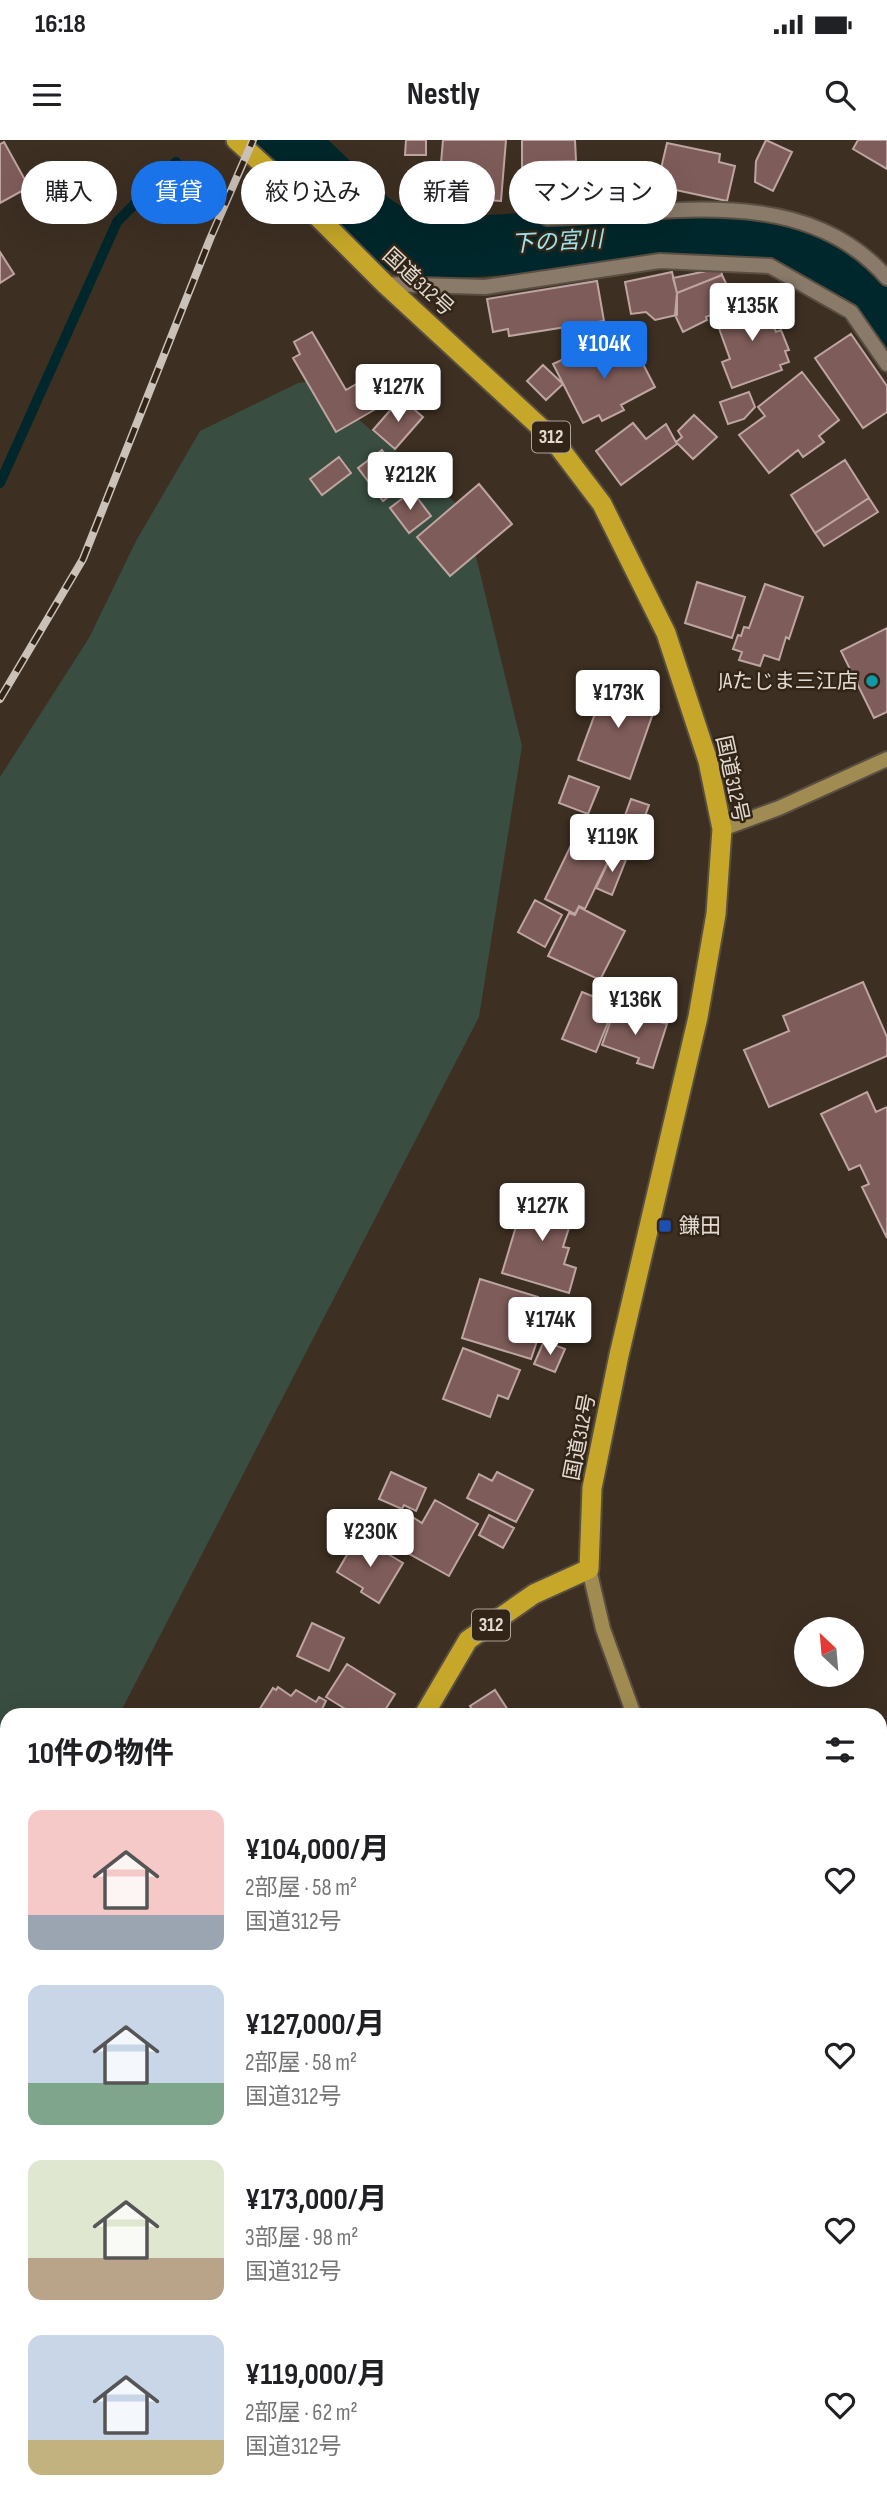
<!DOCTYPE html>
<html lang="ja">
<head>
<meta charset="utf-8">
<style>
	:root { --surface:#fff; --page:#f6f6f6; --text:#202124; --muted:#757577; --accent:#1a73e8 }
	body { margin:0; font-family:"Sofia Sans Condensed","Noto Sans JP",sans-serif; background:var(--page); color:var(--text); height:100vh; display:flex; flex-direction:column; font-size:26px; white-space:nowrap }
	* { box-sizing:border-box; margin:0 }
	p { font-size:23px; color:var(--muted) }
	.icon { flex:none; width:38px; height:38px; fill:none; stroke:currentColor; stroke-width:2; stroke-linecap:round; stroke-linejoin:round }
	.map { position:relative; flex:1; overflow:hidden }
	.sheet { position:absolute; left:0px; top:1568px; width:887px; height:798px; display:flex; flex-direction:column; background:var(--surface); border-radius:21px 21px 0 0; box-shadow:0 7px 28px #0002 }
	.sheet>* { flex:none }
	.top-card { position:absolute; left:21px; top:21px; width:845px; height:63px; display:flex; gap:14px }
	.needle { width:46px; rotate:334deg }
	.tools { position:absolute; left:794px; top:1477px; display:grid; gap:14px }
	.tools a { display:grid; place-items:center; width:70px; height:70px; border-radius:50%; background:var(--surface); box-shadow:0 7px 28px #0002; font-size:35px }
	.price { position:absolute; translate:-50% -60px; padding:0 16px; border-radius:7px; background:#fff; color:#222; font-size:23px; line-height:46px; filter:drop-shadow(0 2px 4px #0008) }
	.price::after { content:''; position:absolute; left:50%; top:42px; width:21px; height:16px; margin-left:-10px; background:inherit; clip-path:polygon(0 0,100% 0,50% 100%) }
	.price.on { background:var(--accent); color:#fff }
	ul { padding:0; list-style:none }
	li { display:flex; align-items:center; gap:21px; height:175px; padding:0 28px }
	li span { display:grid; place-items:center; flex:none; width:196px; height:140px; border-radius:14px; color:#555 }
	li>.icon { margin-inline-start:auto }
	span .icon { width:84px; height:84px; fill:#fffc; stroke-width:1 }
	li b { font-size:30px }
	h2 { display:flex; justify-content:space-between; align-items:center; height:84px; padding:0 28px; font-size:30px }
	.tag { padding:0 24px; border-radius:32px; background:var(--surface); box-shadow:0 7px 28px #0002; font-size:24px; line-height:63px }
	.tag.on { background:var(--accent); color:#fff }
	.status { display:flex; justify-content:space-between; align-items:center; height:49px; padding:0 35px; background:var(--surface); direction:ltr }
	.status svg { height:19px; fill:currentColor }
	header { display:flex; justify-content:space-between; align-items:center; height:91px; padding:0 28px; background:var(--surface); font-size:32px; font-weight:700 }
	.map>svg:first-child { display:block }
</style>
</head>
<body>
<div class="status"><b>16:18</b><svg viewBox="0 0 49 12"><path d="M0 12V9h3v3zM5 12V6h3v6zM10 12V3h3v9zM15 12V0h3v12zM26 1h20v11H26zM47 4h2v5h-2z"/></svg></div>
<header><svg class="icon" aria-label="menu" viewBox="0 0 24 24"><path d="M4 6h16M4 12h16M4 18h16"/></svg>Nestly<svg class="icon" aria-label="search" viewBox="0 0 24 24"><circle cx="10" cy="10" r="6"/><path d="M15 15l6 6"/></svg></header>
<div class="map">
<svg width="887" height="2366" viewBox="0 0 887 2366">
	<rect width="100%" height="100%" fill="#3d2f22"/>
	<!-- green -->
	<path fill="#394d40" d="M314 241 465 371 522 606 479 877 119 1575H7V1831L0 1837V637L89 498 136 401 200 291 298 243Z"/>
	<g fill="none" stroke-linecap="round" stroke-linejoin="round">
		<!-- stream -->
		<path stroke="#00272b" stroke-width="10" d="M0 343 117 82 176 22"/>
		<!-- river -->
		<path stroke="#00272b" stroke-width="61" d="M284 0 371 83 400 102 427 109 708 93 778 103 824 123 874 164 887 177"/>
	</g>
	<!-- building -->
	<path fill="#7e5c59" stroke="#bea5a2" stroke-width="2" d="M406 0H426V15H405Z
		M443 0H506L501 61 438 57Z
		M522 0H575L576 21 539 22V29L522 30Z
		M766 0 792 12 773 51 755 42 756 21Z
		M858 0H887V29L853 9Z
		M4 2 29 47 0 63V4Z
		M667 3 720 14 719 22 735 26 727 61 657 46Z
		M0 112 14 134 0 143Z
		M721 128 722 135 677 153 673 138Z
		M672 132 677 153V175L655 180 646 172 631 174 625 142Z
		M722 135 736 164 706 177 707 180 683 192 675 175 677 153Z
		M597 141 604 181 509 196 508 189 493 192 487 159Z
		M762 153 776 192 781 190 789 210 785 211 789 222 780 225 782 230 732 248 722 222 730 219 716 180 740 170 737 162Z
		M312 192 346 250 377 232 393 259 336 292 293 218 300 214 294 202Z
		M851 194 887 246V272L863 288 815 218Z
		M630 199 655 247 621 265 624 270 602 281 599 275 583 283 553 224 572 215 575 222 602 208 604 212Z
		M543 225 563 244 546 260 527 241Z
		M802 232 839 280 819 296 824 302 803 317 798 310 769 333 739 295 765 276 758 267Z
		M749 252 755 267 744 279 728 284 720 262Z
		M401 258 423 277 395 309 373 290Z
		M694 275 717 297 693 319 676 302 682 297 678 291Z
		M633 283 646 299 666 284 677 304 621 345 596 311Z
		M382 310 407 342 383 361 358 328Z
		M339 317 351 333 322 355 310 339Z
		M845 320 869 358 815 393 791 355Z
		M479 344 512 384 450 436 417 397Z
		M412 351 431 376 409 393 390 368Z
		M869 358 878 372 824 406 815 393Z
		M697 442 745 457 732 498 685 483Z
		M765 444 803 457 789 499 786 497 779 520 764 515 760 526 739 520 742 512 733 509 738 495 741 496 744 487 749 488Z
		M887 488V572L874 578 841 511Z
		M607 541 658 559 630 639 578 620Z
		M569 636 599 647 588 674 559 663Z
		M631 659 649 665 637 698 619 692Z
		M576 695 613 711 585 769 579 766 575 774 545 759Z
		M613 712 627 717 612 755 596 748Z
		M535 760 562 775 545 807 518 792Z
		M579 767 625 791 600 840 548 816 569 773 575 775Z
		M863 842 887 897V916L769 967 744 910 789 891 783 876Z
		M582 852 615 865 596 912 562 899Z
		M615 869 667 884 653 928 637 923 639 918 602 905Z
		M867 952 876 972 887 967V1098L862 1047 869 1044 860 1025 849 1030 821 974Z
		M527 1050 576 1065 563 1107 569 1108 564 1124 576 1128 569 1153 502 1133Z
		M480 1139 538 1157 537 1163 554 1168 549 1182 544 1180 531 1219 462 1198Z
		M544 1201 565 1209 555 1232 534 1224Z
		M463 1208 520 1230 508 1259 498 1255 490 1277 443 1259Z
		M391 1332 426 1348 416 1371 404 1365 402 1369 379 1359Z
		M497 1332 533 1350 516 1382 467 1358 479 1334 492 1341Z
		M435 1360 478 1384 449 1436 386 1401 403 1371 422 1383Z
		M489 1375 514 1388 503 1408 479 1395Z
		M358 1396 403 1423 379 1463 361 1452 363 1448 337 1432Z
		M312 1483 344 1498 329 1531 297 1516Z
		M347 1524 395 1554 382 1575H355L326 1557Z
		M278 1547 291 1556 296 1550 316 1562 319 1557 326 1561 322 1569 330 1574 256 1575 273 1548 276 1550Z
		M495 1550 510 1573 506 1575H476L470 1566Z
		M7 1931V1967L0 1957V1936Z
		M0 1978 7 1987V1993L0 1999Z
		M7 2106V2137L0 2129V2112Z
		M0 2139 7 2147V2161L0 2167Z"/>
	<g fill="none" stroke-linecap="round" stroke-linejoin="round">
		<defs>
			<path id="minor" d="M547 78C659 75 803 40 887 138
				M385 144 485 147 660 121 770 126 851 172 887 224
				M0 2045 7 2039
				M51 2359 54 2366
				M111 2366 126 2359"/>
			<path id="secondary" d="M722 689 779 668 887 619
				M589 1429 603 1489 634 1575
				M880 2116 887 2130"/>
			<path id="trunk" d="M236 0 293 52 385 144 552 298 602 364 666 493 708 621 722 689 716 774 698 877 619 1215 592 1348 589 1429 534 1454 468 1500 424 1575
				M0 2314 7 2301"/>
		</defs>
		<!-- minor casing -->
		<use href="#minor" stroke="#594e42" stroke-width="18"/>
		<!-- secondary casing -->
		<use href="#secondary" stroke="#594e42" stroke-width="18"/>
		<!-- trunk casing -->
		<use href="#trunk" stroke="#594e42" stroke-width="23"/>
		<!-- path -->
		<path stroke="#8c8176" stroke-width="4.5" stroke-dasharray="5 5" stroke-linecap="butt" d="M880 2009 887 2006"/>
		<!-- minor -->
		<use href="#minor" stroke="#897a6a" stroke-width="14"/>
		<!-- secondary -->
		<use href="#secondary" stroke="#a08b52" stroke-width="14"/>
		<!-- trunk -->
		<use href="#trunk" stroke="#c6a729" stroke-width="19"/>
		<defs>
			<path id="rail" d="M0 559 83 419 210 99 253 0"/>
		</defs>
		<!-- rail casing -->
		<use href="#rail" stroke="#cac1b8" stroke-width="8"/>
		<!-- rail -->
		<use href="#rail" stroke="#322518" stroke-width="5" stroke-dasharray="16" stroke-linecap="butt"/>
	</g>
	<!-- markers -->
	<circle fill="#0f9aa8" stroke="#322518" stroke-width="2.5" cx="872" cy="541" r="7"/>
	<rect fill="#1a4fb4" stroke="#322518" stroke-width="2.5" x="658" y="1079" width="14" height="14" rx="3.5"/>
	<g text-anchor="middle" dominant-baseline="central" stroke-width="5" stroke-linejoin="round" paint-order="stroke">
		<!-- shield labels -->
		<g fill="#322518" stroke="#aea49a" stroke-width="2">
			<rect x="532" y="281.5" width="38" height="31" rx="5"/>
			<rect x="472" y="1469.5" width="38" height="31" rx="5"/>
		</g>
		<g font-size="19" font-weight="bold" fill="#e3dbd2">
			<text x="551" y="297">312</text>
			<text x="491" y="1485">312</text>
		</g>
		<!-- street labels -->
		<g font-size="21" fill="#e3dbd2" stroke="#322518">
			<text transform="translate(418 142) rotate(43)">国道312号</text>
			<text transform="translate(732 639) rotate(78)">国道312号</text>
			<text transform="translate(580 1297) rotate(-79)">国道312号</text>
		</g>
		<!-- poi labels -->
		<g font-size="21" fill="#e3dbd2" stroke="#322518" text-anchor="end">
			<text x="858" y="541">JAたじま三江店</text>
			<text x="679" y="1086" text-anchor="start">鎌田</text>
		</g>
		<!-- water labels -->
		<g font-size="23" font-style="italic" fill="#a0ecf4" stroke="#322518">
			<text transform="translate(557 102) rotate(-3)">下の宮川</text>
		</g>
	</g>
</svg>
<div class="tools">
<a><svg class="needle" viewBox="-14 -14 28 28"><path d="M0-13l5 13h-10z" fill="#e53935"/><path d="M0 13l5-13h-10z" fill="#757577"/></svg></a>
</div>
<b class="price" style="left:752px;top:203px">¥135K</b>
<b class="price on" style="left:604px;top:241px">¥104K</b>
<b class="price" style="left:398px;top:284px">¥127K</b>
<b class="price" style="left:410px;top:372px">¥212K</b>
<b class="price" style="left:618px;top:590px">¥173K</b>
<b class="price" style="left:612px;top:734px">¥119K</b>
<b class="price" style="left:635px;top:897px">¥136K</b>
<b class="price" style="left:542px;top:1103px">¥127K</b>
<b class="price" style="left:550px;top:1217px">¥174K</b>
<b class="price" style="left:370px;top:1429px">¥230K</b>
<div class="top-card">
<a class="tag">購入</a>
<a class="tag on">賃貸</a>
<a class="tag">絞り込み</a>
<a class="tag">新着</a>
<a class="tag">マンション</a>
</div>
<section class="sheet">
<h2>10件の物件<svg class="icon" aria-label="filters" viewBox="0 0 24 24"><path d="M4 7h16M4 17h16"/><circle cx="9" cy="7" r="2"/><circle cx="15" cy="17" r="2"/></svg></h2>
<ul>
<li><span style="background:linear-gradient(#f6c9c9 75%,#9aa5b1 0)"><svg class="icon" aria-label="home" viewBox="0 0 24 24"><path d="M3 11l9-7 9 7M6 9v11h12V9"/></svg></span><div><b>¥104,000/月</b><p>2部屋 · 58 m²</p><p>国道312号</p></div><svg class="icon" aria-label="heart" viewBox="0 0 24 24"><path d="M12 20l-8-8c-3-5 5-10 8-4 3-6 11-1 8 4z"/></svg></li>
<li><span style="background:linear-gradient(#c9d6e8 70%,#7fa58c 0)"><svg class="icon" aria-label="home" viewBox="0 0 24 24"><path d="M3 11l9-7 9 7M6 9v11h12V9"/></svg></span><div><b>¥127,000/月</b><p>2部屋 · 58 m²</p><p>国道312号</p></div><svg class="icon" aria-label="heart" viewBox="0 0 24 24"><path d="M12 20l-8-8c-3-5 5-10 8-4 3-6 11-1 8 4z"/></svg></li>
<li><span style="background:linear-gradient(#dfe7d0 70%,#b9a48a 0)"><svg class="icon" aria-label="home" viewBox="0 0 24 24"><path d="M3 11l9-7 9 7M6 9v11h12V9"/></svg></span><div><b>¥173,000/月</b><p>3部屋 · 98 m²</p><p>国道312号</p></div><svg class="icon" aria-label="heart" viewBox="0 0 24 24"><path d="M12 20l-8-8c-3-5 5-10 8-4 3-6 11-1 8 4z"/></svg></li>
<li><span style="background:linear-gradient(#c9d6e8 75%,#c2b280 0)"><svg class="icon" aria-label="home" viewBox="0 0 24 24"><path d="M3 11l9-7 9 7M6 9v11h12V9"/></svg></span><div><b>¥119,000/月</b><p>2部屋 · 62 m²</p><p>国道312号</p></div><svg class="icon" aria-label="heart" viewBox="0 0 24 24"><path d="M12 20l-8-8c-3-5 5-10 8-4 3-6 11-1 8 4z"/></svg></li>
</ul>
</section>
</div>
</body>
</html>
